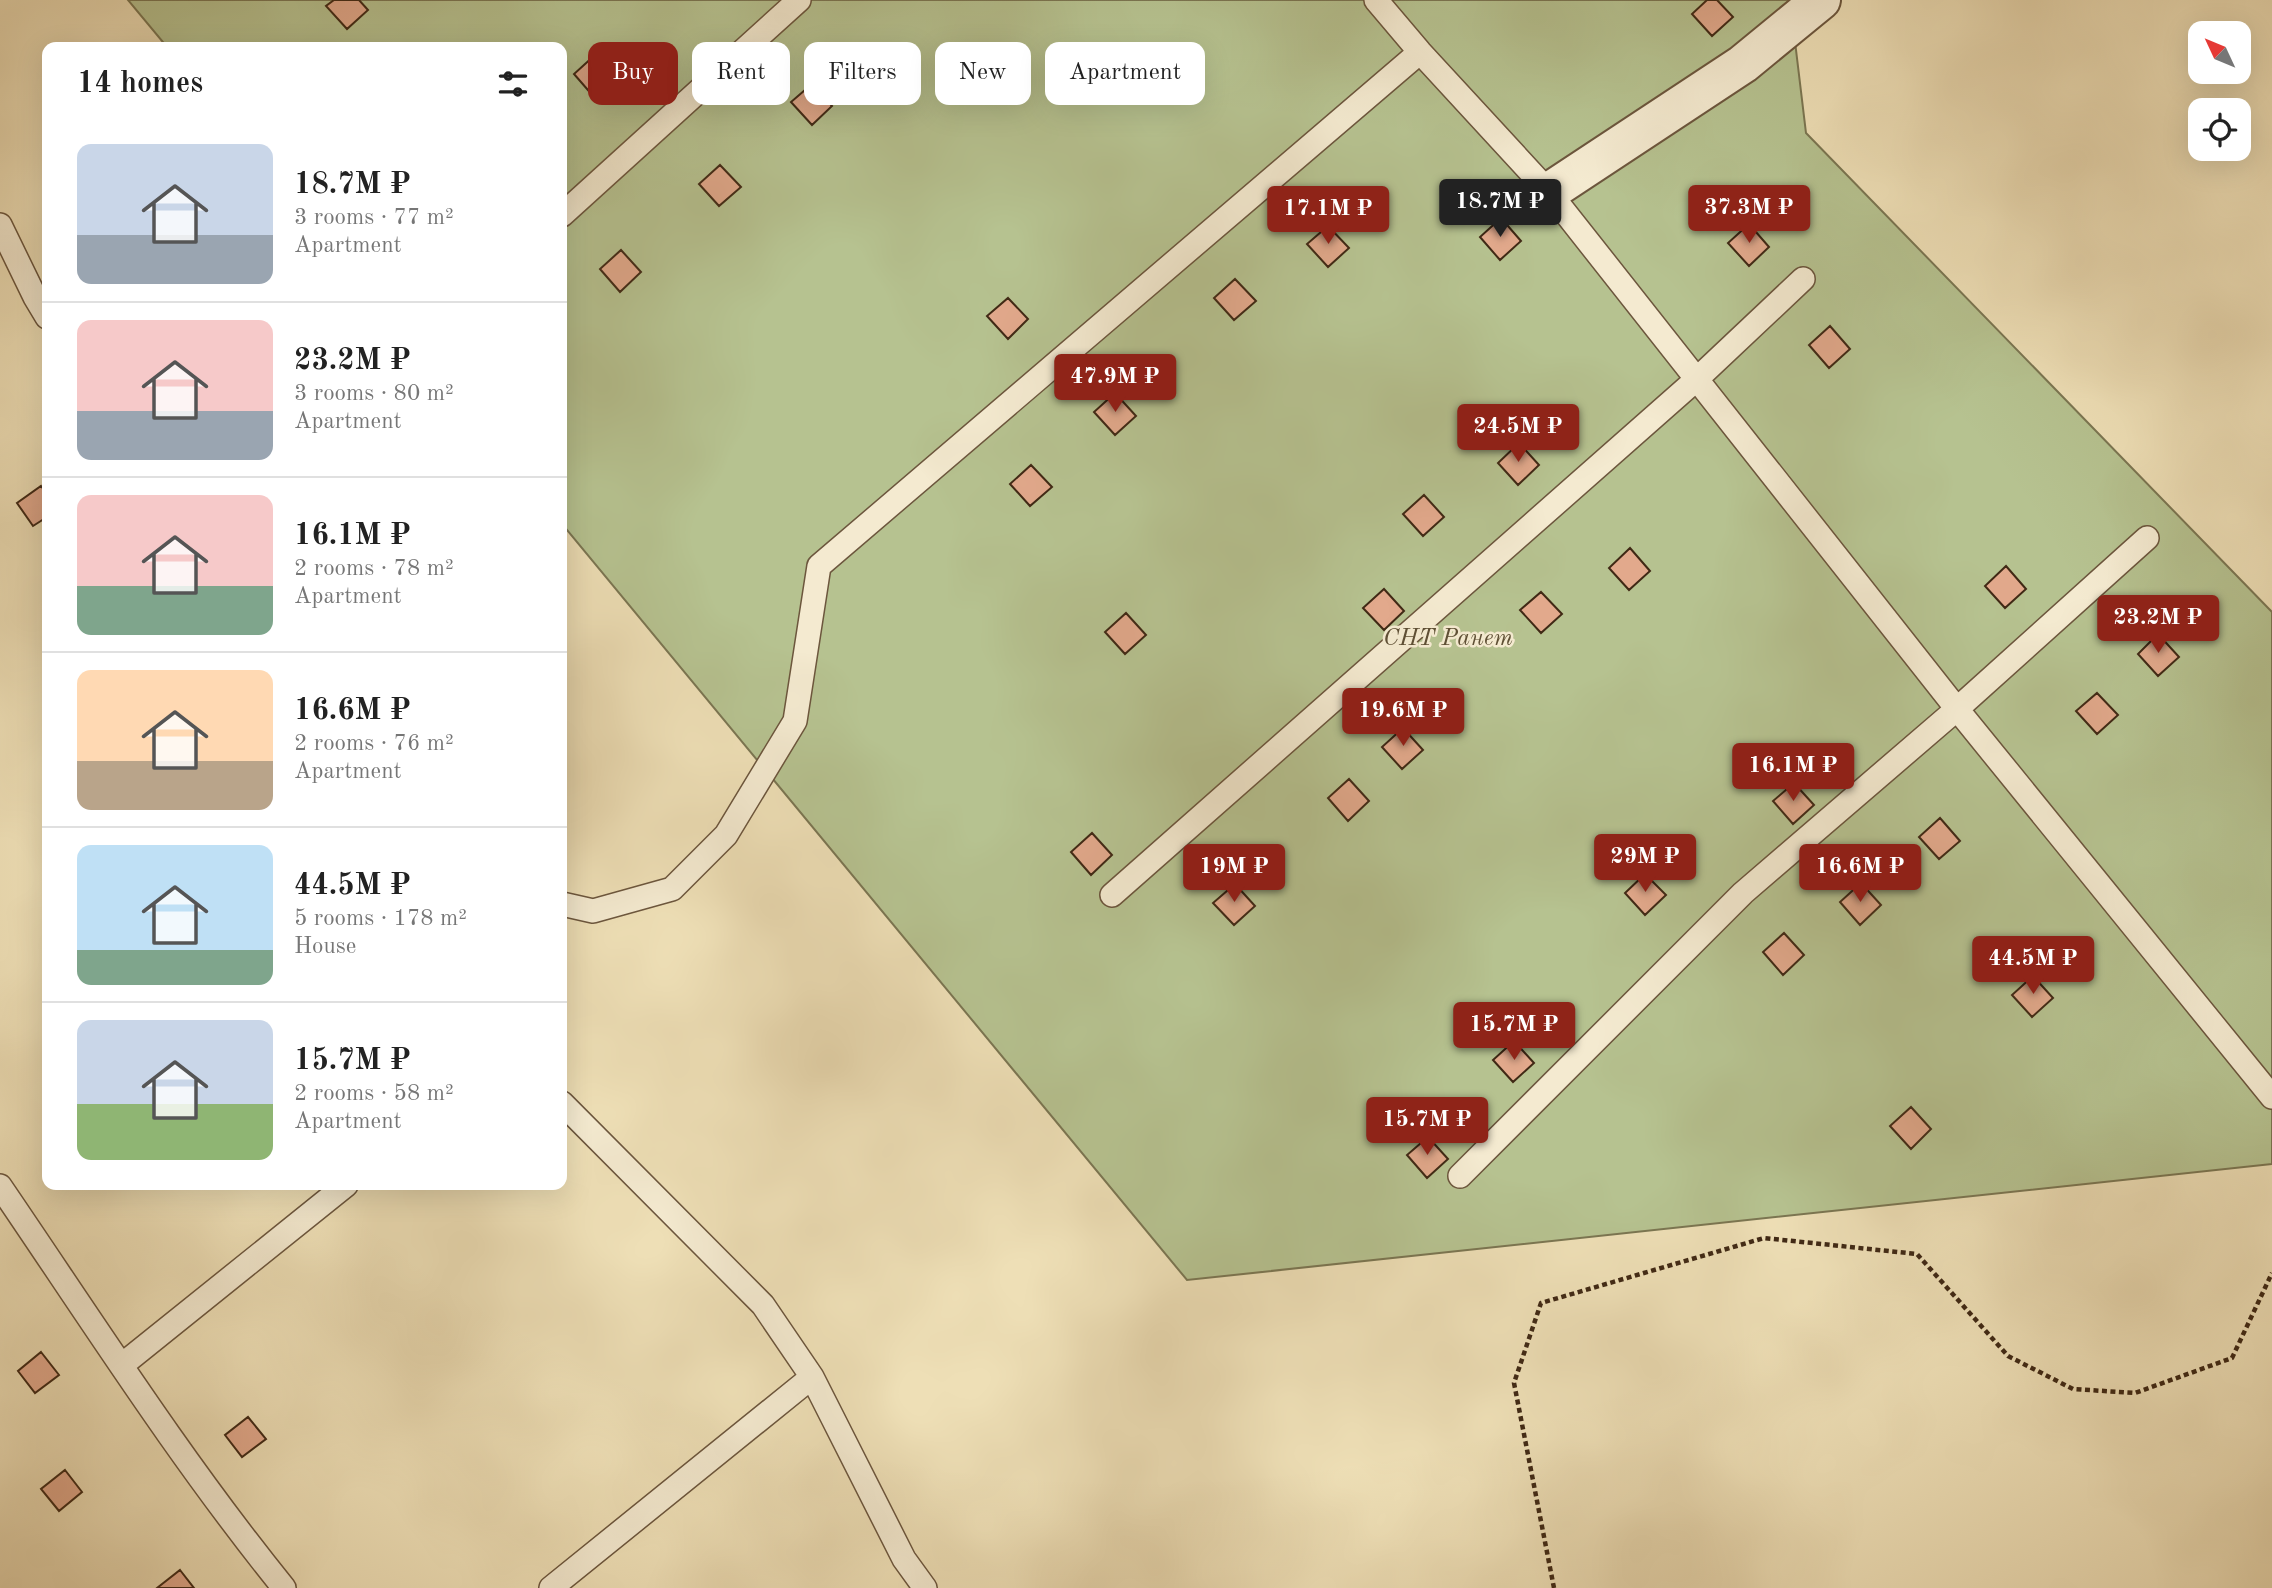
<!DOCTYPE html>
<html lang="en">
<head>
<meta charset="utf-8">
<style>
	:root { --surface:#fff; --page:#f2f2f2; --text:#222; --muted:#767676; --line:#e0e0e0; --accent:#8f2418 }
	body { margin:0; font-family:"Old Standard TT",serif; background:var(--page); color:var(--text); height:100vh; display:flex; flex-direction:column; font-size:26px; white-space:nowrap }
	* { box-sizing:border-box; margin:0 }
	p { font-size:23px; color:var(--muted) }
	.icon { flex:none; width:38px; height:38px; fill:none; stroke:currentColor; stroke-width:2; stroke-linecap:round; stroke-linejoin:round }
	.map { position:relative; flex:1; overflow:hidden }
	.sheet { position:absolute; left:42px; top:42px; width:525px; height:1148px; display:flex; flex-direction:column; background:var(--surface); border-radius:14px; box-shadow:0 7px 28px #0002 }
	.sheet>* { flex:none }
	.guide { position:absolute; left:588px; top:42px; width:665px; height:63px; display:flex; gap:14px }
	.needle { width:46px; rotate:314deg }
	.tools { position:absolute; left:2188px; top:21px; display:grid; gap:14px }
	.tools a { display:grid; place-items:center; width:63px; height:63px; border-radius:14px; background:var(--surface); box-shadow:0 7px 28px #0002; font-size:35px }
	.price { position:absolute; translate:-50% -60px; padding:0 16px; border-radius:7px; background:var(--accent); color:#fff; font-size:23px; line-height:46px; filter:drop-shadow(0 2px 4px #0008) }
	.price::after { content:''; position:absolute; left:50%; top:42px; width:21px; height:16px; margin-left:-10px; background:inherit; clip-path:polygon(0 0,100% 0,50% 100%) }
	.price.current { background:#222; color:#fff }
	ul { padding:0; list-style:none }
	li { display:flex; align-items:center; gap:21px; height:175px; padding:0 35px }
	li+li { border-top:2px solid var(--line) }
	li span { display:grid; place-items:center; flex:none; width:196px; height:140px; border-radius:14px; color:#555 }
	li>.icon { margin-inline-start:auto }
	span .icon { width:84px; height:84px; fill:#fffc; stroke-width:1 }
	li b { font-size:30px }
	h2 { display:flex; justify-content:space-between; align-items:center; height:84px; padding:0 35px; font-size:30px }
	.tag { padding:0 24px; border-radius:14px; background:var(--surface); box-shadow:0 7px 28px #0002; font-size:24px; line-height:63px }
	.tag.current { background:var(--accent); color:#fff }
	.map>svg:first-child { display:block }
</style>
</head>
<body>
<div class="map">
<svg width="2272" height="1588" viewBox="0 0 2272 1588">
	<rect width="100%" height="100%" fill="#eedfb6"/>
	<filter id="stains"><feTurbulence type="fractalNoise" baseFrequency=".00286" numOctaves="4"/><feColorMatrix values="0 0 0 0 .2 0 0 0 0 .09 0 0 0 0 .02 0 0 0 .5 -.17"/></filter>
	<radialGradient id="worn" r=".72"><stop offset=".6" stop-color="#630" stop-opacity="0"/><stop offset="1" stop-color="#630" stop-opacity=".3"/></radialGradient>
	<!-- green -->
	<path fill="#b6c290" stroke="#7b7652" stroke-width="2" d="M128 0H1790L1806 133 2272 612V1164L1187 1280 562 524V47H167Z"/>
	<!-- building -->
	<path fill="#e2a98c" stroke="#402915" stroke-width="2" d="M334 0H359L368 10 347 29 326 6Z
		M1707 0H1717L1733 17 1712 36 1692 14Z
		M595 55 615 77 594 97 574 74Z
		M812 84 832 106 812 125 791 102Z
		M720 165 741 187 719 206 699 184Z
		M1501 218 1521 241 1500 260 1480 237Z
		M1749 224 1769 247 1749 266 1728 243Z
		M1328 226 1349 248 1328 267 1307 244Z
		M621 250 641 272 620 292 600 269Z
		M1235 279 1256 301 1234 320 1214 298Z
		M1008 298 1028 319 1008 339 987 316Z
		M1830 326 1850 349 1829 368 1809 345Z
		M1115 393 1136 416 1115 435 1094 412Z
		M1519 443 1539 465 1518 485 1498 463Z
		M1031 465 1052 487 1030 506 1010 484Z
		M41 486 47 494V517L33 526 17 503Z
		M1424 495 1444 517 1423 536 1403 514Z
		M1630 548 1650 571 1629 590 1609 568Z
		M2006 566 2026 589 2005 608 1985 586Z
		M1384 589 1404 611 1384 630 1363 608Z
		M1541 592 1562 614 1541 633 1520 610Z
		M1126 613 1146 635 1125 654 1105 632Z
		M2158 634 2179 657 2158 676 2138 654Z
		M2097 693 2118 715 2097 734 2076 711Z
		M1403 728 1423 750 1402 769 1382 747Z
		M1349 779 1369 801 1348 821 1328 798Z
		M1794 783 1814 805 1793 824 1773 801Z
		M1940 818 1960 841 1939 859 1919 837Z
		M1092 833 1112 855 1091 875 1071 852Z
		M1645 874 1666 895 1645 915 1625 893Z
		M1861 883 1881 905 1860 925 1840 902Z
		M1235 884 1255 906 1234 925 1213 903Z
		M1784 933 1804 955 1783 975 1763 952Z
		M2033 976 2053 998 2032 1017 2012 995Z
		M1514 1041 1534 1063 1513 1082 1493 1060Z
		M1911 1107 1931 1129 1911 1149 1890 1126Z
		M1428 1137 1448 1159 1427 1178 1407 1155Z
		M41 1352 59 1375 35 1393 18 1371Z
		M248 1417 266 1439 242 1457 225 1435Z
		M65 1470 82 1492 59 1511 41 1489Z
		M180 1570 194 1588H157Z"/>
	<g fill="none" stroke-linecap="round" stroke-linejoin="round">
		<defs>
			<path id="service" d="M1376 0 1420 52 1549 192 1957 709 2272 1097
				M562 215 799 0
				M0 225 35 297 47 317
				M1112 895 1698 378 1803 279
				M562 904 593 911 672 889 726 835 795 721 819 566 1420 52
				M562 1103 763 1305 812 1377 904 1559 925 1588
				M1460 1176 1743 893 1957 709 2147 538
				M0 1186C92 1321 181 1461 284 1588
				M122 1365 346 1185
				M551 1588 812 1377"/>
			<path id="minor" d="M1549 192 1743 64 1821 0"/>
		</defs>
		<!-- service casing -->
		<use href="#service" stroke="#6c563d" stroke-width="26"/>
		<!-- minor casing -->
		<use href="#minor" stroke="#6c563d" stroke-width="42"/>
		<!-- path -->
		<path stroke="#402915" stroke-width="4.5" stroke-dasharray="5 3.5" stroke-linecap="butt" d="M1554 1588 1514 1383 1541 1303 1764 1238 1917 1254 2008 1356 2073 1389 2135 1393 2232 1358 2272 1273"/>
		<!-- service -->
		<use href="#service" stroke="#f4ead0" stroke-width="23"/>
		<!-- minor -->
		<use href="#minor" stroke="#f4ead0" stroke-width="38"/>
	</g>
	<g text-anchor="middle" dominant-baseline="central" stroke-width="5" stroke-linejoin="round" paint-order="stroke">
		<!-- park labels -->
		<g font-size="24" font-style="italic" fill="#5e4f34" stroke="#f4ead0">
			<text x="1448" y="639">СНТ Ранет</text>
		</g>
	</g>
	<rect width="100%" height="100%" filter="url(#stains)"/>
	<rect width="100%" height="100%" fill="url(#worn)"/>
</svg>
<div class="tools">
<a><svg class="needle" viewBox="-14 -14 28 28"><path d="M0-13l5 13h-10z" fill="#e53935"/><path d="M0 13l5-13h-10z" fill="#767676"/></svg></a>
<a><svg class="icon" aria-label="locate" viewBox="0 0 24 24"><circle cx="12" cy="12" r="6"/><path d="M12 2v4M12 18v4M2 12h4M18 12h4"/></svg></a>
</div>
<b class="price current" style="left:1500px;top:239px">18.7M ₽</b>
<b class="price" style="left:1749px;top:245px">37.3M ₽</b>
<b class="price" style="left:1328px;top:246px">17.1M ₽</b>
<b class="price" style="left:1115px;top:414px">47.9M ₽</b>
<b class="price" style="left:1518px;top:464px">24.5M ₽</b>
<b class="price" style="left:2158px;top:655px">23.2M ₽</b>
<b class="price" style="left:1403px;top:748px">19.6M ₽</b>
<b class="price" style="left:1793px;top:803px">16.1M ₽</b>
<b class="price" style="left:1645px;top:894px">29M ₽</b>
<b class="price" style="left:1234px;top:904px">19M ₽</b>
<b class="price" style="left:1860px;top:904px">16.6M ₽</b>
<b class="price" style="left:2033px;top:996px">44.5M ₽</b>
<b class="price" style="left:1514px;top:1062px">15.7M ₽</b>
<b class="price" style="left:1427px;top:1157px">15.7M ₽</b>
<div class="guide">
<a class="tag current">Buy</a>
<a class="tag">Rent</a>
<a class="tag">Filters</a>
<a class="tag">New</a>
<a class="tag">Apartment</a>
</div>
<section class="sheet">
<h2>14 homes<svg class="icon" aria-label="filters" viewBox="0 0 24 24"><path d="M4 7h16M4 17h16"/><circle cx="9" cy="7" r="2"/><circle cx="15" cy="17" r="2"/></svg></h2>
<ul>
<li><span style="background:linear-gradient(#c9d6e8 65%,#9aa5b1 0)"><svg class="icon" aria-label="home" viewBox="0 0 24 24"><path d="M3 11l9-7 9 7M6 9v11h12V9"/></svg></span><div><b>18.7M ₽</b><p>3 rooms · 77 m²</p><p>Apartment</p></div></li>
<li><span style="background:linear-gradient(#f6c9c9 65%,#9aa5b1 0)"><svg class="icon" aria-label="home" viewBox="0 0 24 24"><path d="M3 11l9-7 9 7M6 9v11h12V9"/></svg></span><div><b>23.2M ₽</b><p>3 rooms · 80 m²</p><p>Apartment</p></div></li>
<li><span style="background:linear-gradient(#f6c9c9 65%,#7fa58c 0)"><svg class="icon" aria-label="home" viewBox="0 0 24 24"><path d="M3 11l9-7 9 7M6 9v11h12V9"/></svg></span><div><b>16.1M ₽</b><p>2 rooms · 78 m²</p><p>Apartment</p></div></li>
<li><span style="background:linear-gradient(#ffd9b3 65%,#b9a48a 0)"><svg class="icon" aria-label="home" viewBox="0 0 24 24"><path d="M3 11l9-7 9 7M6 9v11h12V9"/></svg></span><div><b>16.6M ₽</b><p>2 rooms · 76 m²</p><p>Apartment</p></div></li>
<li><span style="background:linear-gradient(#bfe0f5 75%,#7fa58c 0)"><svg class="icon" aria-label="home" viewBox="0 0 24 24"><path d="M3 11l9-7 9 7M6 9v11h12V9"/></svg></span><div><b>44.5M ₽</b><p>5 rooms · 178 m²</p><p>House</p></div></li>
<li><span style="background:linear-gradient(#c9d6e8 60%,#8fb573 0)"><svg class="icon" aria-label="home" viewBox="0 0 24 24"><path d="M3 11l9-7 9 7M6 9v11h12V9"/></svg></span><div><b>15.7M ₽</b><p>2 rooms · 58 m²</p><p>Apartment</p></div></li>
</ul>
</section>
</div>
</body>
</html>
